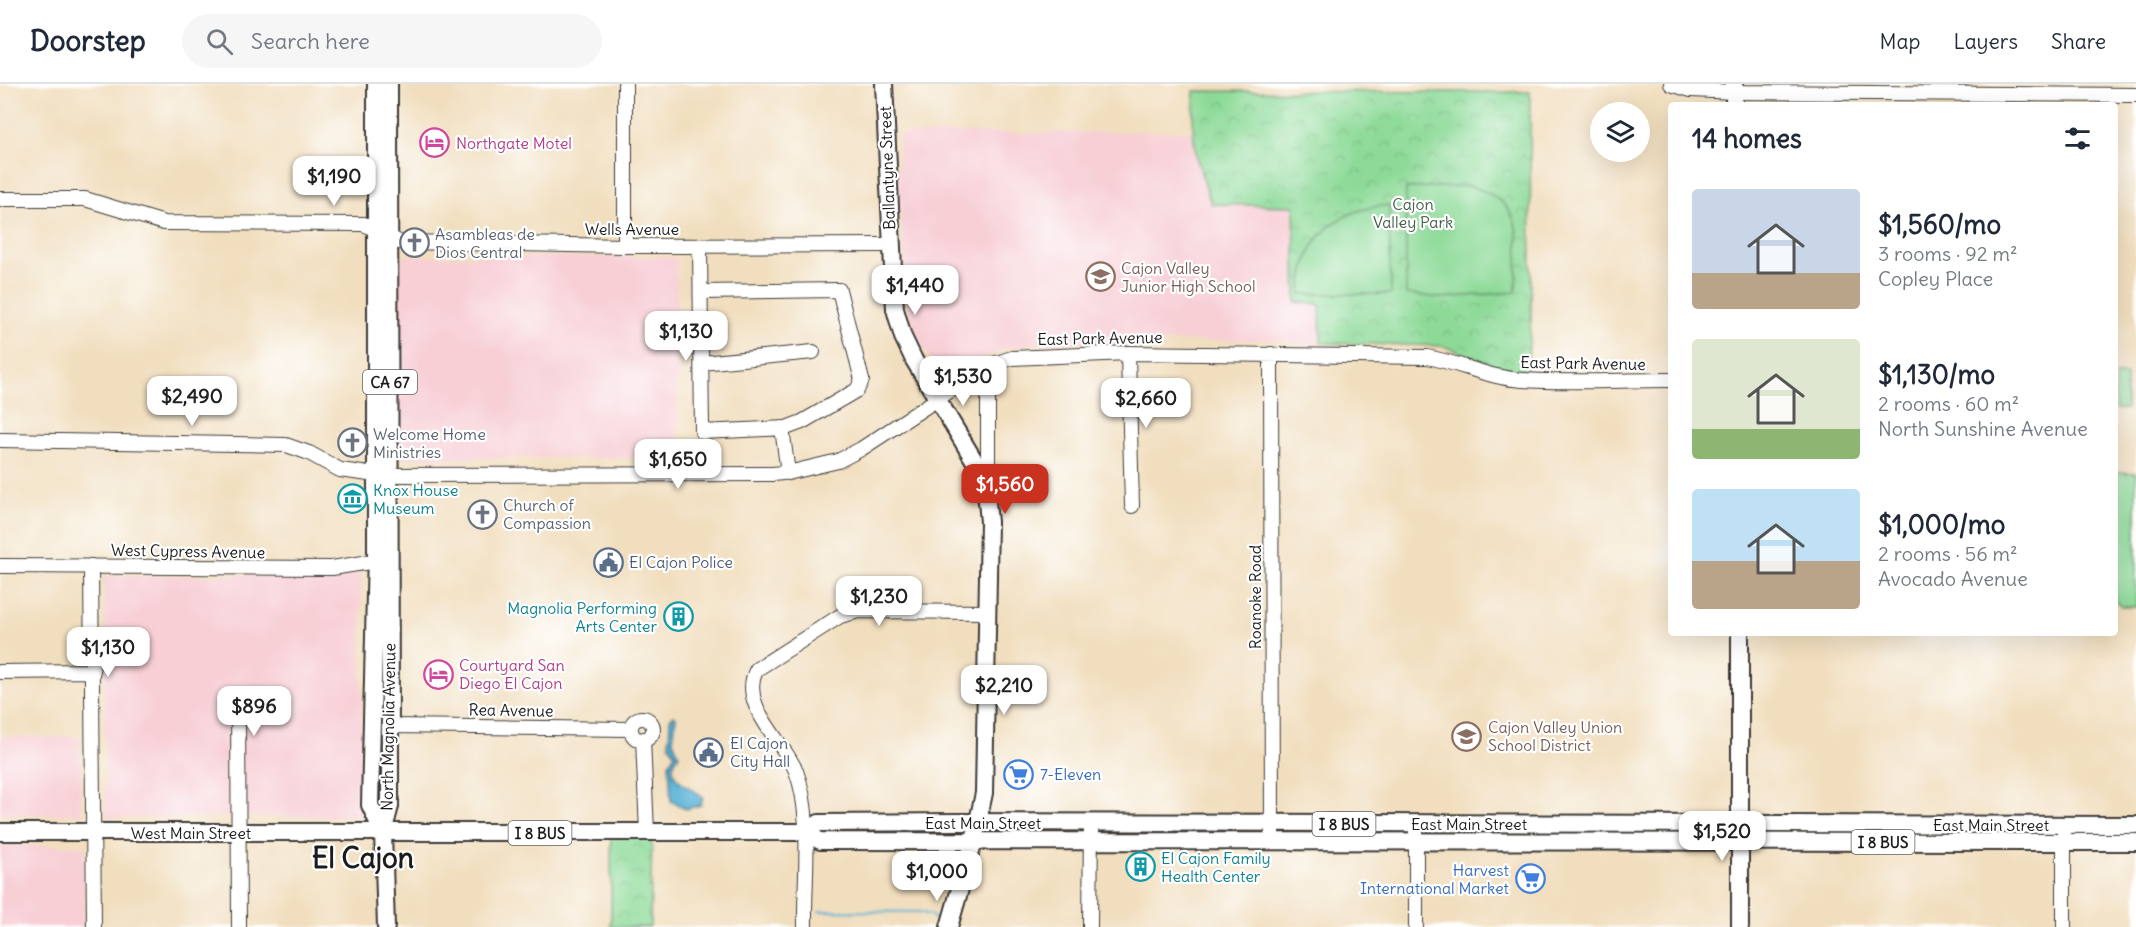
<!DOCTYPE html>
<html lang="en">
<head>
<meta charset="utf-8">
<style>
	:root { --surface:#fff; --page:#f6f6f7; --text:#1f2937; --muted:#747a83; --line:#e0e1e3; --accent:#c8321e }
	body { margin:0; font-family:Delius,sans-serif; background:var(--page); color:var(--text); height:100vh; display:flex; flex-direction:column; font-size:22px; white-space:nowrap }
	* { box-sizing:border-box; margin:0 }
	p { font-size:20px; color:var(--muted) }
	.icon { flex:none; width:33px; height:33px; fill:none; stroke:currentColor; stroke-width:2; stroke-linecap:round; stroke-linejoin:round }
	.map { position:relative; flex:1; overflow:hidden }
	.side { position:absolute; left:1668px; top:18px; width:450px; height:534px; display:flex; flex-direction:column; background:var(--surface); border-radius:6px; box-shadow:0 6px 24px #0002 }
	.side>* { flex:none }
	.tools { position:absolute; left:1590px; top:18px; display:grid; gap:12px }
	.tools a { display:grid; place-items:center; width:60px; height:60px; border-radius:50%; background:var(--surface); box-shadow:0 6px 24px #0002; font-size:30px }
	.price { position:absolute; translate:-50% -51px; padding:0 14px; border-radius:12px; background:#fff; color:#222; font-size:20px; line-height:39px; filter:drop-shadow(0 2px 3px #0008) }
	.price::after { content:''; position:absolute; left:50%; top:36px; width:18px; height:14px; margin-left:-9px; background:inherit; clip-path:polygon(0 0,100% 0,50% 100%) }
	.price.selected { background:var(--accent); color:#fff }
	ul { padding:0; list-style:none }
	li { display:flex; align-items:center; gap:18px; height:150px; padding:0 24px }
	li span { display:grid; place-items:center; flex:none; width:168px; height:120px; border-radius:6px; color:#555 }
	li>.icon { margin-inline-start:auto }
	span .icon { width:72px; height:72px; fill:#fffc; stroke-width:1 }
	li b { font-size:26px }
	h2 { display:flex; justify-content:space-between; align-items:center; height:72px; padding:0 24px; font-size:26px }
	header { display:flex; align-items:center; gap:36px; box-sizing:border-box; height:84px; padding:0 30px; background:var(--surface); border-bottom:2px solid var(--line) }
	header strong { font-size:28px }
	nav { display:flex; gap:33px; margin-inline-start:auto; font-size:21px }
	.search { width:420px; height:54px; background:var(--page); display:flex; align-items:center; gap:15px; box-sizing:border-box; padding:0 21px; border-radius:33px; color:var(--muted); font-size:22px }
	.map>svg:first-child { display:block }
</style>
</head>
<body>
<header>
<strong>Doorstep</strong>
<div class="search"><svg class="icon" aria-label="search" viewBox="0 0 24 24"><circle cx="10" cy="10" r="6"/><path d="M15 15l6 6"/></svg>Search here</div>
<nav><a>Map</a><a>Layers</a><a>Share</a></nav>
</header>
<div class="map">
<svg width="2136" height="843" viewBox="0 0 2136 843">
	<defs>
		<pattern id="park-crowns" width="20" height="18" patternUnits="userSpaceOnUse" patternTransform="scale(1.5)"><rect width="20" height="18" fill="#8dda98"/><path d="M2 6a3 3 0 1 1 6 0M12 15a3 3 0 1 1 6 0" fill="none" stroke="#79ba82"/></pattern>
	</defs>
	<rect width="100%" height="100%" fill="#fff"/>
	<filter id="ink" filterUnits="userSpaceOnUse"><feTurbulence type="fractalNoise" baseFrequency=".0167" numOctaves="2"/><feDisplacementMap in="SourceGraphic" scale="12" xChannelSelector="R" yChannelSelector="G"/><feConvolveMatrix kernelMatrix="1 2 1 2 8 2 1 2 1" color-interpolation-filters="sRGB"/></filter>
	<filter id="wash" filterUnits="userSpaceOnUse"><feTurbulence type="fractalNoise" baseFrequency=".008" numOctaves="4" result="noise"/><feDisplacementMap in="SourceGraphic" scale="24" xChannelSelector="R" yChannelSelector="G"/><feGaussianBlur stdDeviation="1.35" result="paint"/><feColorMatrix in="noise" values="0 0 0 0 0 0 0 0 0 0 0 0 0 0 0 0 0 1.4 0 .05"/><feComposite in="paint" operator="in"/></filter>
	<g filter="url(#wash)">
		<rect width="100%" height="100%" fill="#f1debe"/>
		<!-- built -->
		<path fill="#f7cfd5" d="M1193 47 1197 75 1211 120 1294 122 1296 217 1320 220 1321 259 1309 262 1284 257 1257 256 1033 260 1010 263 966 280 950 291 941 290 915 252 908 225 897 94 899 50Z
			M406 172 677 173 678 374H401L398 368V182Z
			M361 490 363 732 105 734 104 492Z
			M0 653H80L81 730 0 731Z
			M0 761 85 762V843H0Z"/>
		<!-- park -->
		<path fill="url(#park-crowns)" stroke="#547b5a" stroke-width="1.5" d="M1194 7 1530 8 1531 235 1527 288 1502 284 1443 262 1321 259 1320 220 1296 218 1294 122 1211 120 1197 75 1193 47Z
			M611 752H652L650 843H611Z"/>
		<!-- garden -->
		<path fill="#8dda98" stroke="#547b5a" stroke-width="1.5" d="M1470 102C1530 120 1517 157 1516 208L1441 214 1406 210V104Z
			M1389 121 1391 210H1301C1303 154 1334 126 1389 121Z
			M2115 291H2126V325H2115Z
			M2116 388 2136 389V523H2122L2115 516Z"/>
		<!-- water -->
		<path fill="#56b0d4" stroke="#396678" stroke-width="1.5" d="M674 631 676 633 673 657 679 671C660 694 690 702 703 713L701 721 686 725 671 717 669 680 675 670 669 660 670 635Z"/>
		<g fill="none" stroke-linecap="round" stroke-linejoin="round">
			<!-- stream -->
			<path stroke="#56b0d4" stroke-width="2" d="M819 827 919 828 931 831 941 843"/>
		</g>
	</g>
	<g filter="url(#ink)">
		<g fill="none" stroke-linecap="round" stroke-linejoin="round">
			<defs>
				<path id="minor" d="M625 0V162
					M1671 0 1691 6 1734 8 2136 11
					M0 115H85L164 139 364 140 399 158 625 162 890 161
					M700 162 702 348 786 344 802 338 857 306 862 296 839 206 701 208
					M1128 269 1132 422
					M1271 270 1272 756
					M702 279 813 268
					M988 282V409
					M782 344 788 389
					M0 356 286 361 309 369 340 386 376 391 773 390 792 388 838 377 861 365 988 282 1012 274 1128 269 1427 273C1460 279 1489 294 1522 296 1571 299 1622 296 1671 296
					M0 482 332 484 376 477
					M91 482 94 843
					M0 588 93 587
					M238 613 239 843
					M631 645a11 11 0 1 1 22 0a11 11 0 1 1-22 0Z
					M390 642 631 645
					M643 655 647 749
					M1416 740V843
					M805 843C804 795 813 732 796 687 783 656 737 620 757 585L840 532 859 527 988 528
					M1090 843 1091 740
					M2064 843V750"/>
				<path id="major" d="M376 0V468L370 721 383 749
					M884 0 895 225 903 253 914 276 977 381 987 417 989 438 984 709 974 756 949 843
					M1734 0V21
					M1740 549V843
					M0 748H805L820 757 2136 758
					M805 748 819 739 959 738 2136 741
					M386 843 383 749 390 722V693L389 0"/>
			</defs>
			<!-- minor casing -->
			<use href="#minor" stroke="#3c3934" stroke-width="16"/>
			<!-- major casing -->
			<use href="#major" stroke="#3c3934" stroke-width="20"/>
			<!-- minor -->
			<use href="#minor" stroke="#fff" stroke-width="14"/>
			<!-- major -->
			<use href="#major" stroke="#fff" stroke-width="16"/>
		</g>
	</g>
	<!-- icons -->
	<defs>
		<symbol id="hotel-ring" viewBox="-11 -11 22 22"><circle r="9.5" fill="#fff" stroke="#d1479c" stroke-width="1.5"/><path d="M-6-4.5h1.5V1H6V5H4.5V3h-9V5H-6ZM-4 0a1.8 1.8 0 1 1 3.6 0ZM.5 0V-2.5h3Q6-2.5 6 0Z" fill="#d1479c"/></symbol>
		<symbol id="church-ring" viewBox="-11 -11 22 22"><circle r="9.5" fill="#fff" stroke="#6b7280" stroke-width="1.5"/><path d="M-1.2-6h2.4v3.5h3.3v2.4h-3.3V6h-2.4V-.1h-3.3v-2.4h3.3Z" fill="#6b7280"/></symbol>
		<symbol id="school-ring" viewBox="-11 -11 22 22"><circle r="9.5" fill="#fff" stroke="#8d6e63" stroke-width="1.5"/><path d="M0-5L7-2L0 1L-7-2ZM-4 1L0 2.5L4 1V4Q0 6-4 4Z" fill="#8d6e63"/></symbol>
		<symbol id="museum-ring" viewBox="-11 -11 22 22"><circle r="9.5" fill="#fff" stroke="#0f9aa8" stroke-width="1.5"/><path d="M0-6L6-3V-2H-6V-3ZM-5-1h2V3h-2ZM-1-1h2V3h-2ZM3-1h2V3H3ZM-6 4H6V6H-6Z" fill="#0f9aa8"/></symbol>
		<symbol id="civic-ring" viewBox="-11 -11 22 22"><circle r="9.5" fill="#fff" stroke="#5c6f8a" stroke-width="1.5"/><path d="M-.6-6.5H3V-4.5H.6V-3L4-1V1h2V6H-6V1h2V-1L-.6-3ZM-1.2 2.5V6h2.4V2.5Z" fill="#5c6f8a"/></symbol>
		<symbol id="building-ring" viewBox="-11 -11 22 22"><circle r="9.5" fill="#fff" stroke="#0f9aa8" stroke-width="1.5"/><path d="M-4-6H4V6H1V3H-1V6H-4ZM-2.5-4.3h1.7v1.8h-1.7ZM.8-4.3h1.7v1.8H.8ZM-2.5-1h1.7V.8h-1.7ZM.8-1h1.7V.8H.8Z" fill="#0f9aa8"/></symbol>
		<symbol id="supermarket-ring" viewBox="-11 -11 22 22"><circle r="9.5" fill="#fff" stroke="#3f7fe0" stroke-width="1.5"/><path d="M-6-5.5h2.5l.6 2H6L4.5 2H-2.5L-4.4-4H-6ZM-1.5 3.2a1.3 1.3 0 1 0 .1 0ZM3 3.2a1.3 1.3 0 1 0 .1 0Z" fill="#3f7fe0"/></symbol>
	</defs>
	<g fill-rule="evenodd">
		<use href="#hotel-ring" x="418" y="42" width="33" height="33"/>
		<use href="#church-ring" x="398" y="142" width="33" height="33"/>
		<use href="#school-ring" x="1084" y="176" width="33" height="33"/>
		<use href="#church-ring" x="336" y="342" width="33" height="33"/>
		<use href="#museum-ring" x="336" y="398" width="33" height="33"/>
		<use href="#church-ring" x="466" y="414" width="33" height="33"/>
		<use href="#civic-ring" x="592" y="462" width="33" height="33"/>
		<use href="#building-ring" x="662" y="516" width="33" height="33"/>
		<use href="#hotel-ring" x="422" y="574" width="33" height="33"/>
		<use href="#school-ring" x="1450" y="636" width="33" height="33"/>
		<use href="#civic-ring" x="692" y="652" width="33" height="33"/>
		<use href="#supermarket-ring" x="1002" y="674" width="33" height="33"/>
		<use href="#building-ring" x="1124" y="766" width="33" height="33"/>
		<use href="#supermarket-ring" x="1514" y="778" width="33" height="33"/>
	</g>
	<g text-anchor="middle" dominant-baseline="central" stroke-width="4.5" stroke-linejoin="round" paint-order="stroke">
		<!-- shield labels -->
		<g fill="#fff" stroke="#606060" stroke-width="1.5">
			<rect x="363" y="286" width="54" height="24" rx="4.5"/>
			<rect x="1312.5" y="728" width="63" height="24" rx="4.5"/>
			<rect x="508.5" y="737" width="63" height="24" rx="4.5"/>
			<rect x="1851.5" y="746" width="63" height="24" rx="4.5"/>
		</g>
		<g font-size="15" font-weight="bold" fill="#1c1c1c">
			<text x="390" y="298">CA 67</text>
			<text x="1344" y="740">I 8 BUS</text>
			<text x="540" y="749">I 8 BUS</text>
			<text x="1883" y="758">I 8 BUS</text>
		</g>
		<!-- hotel labels -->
		<g font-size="16" fill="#b23c85" stroke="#fff" text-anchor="start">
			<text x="456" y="59">Northgate Motel</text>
			<text x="459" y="581">Courtyard San<tspan x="459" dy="18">Diego El Cajon</tspan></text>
		</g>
		<!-- street labels -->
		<g font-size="16" fill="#1c1c1c" stroke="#fff">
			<text transform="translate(887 84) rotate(-92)">Ballantyne Street</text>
			<text x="632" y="145">Wells Avenue</text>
			<text transform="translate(1100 254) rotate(-1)">East Park Avenue</text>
			<text transform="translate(1583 279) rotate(1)">East Park Avenue</text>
			<text transform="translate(188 467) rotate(1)">West Cypress Avenue</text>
			<text transform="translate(1255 513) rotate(-90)">Roanoke Road</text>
			<text transform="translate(511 626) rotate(1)">Rea Avenue</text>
			<text transform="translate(388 643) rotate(-89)">North Magnolia Avenue</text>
			<text x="983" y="739">East Main Street</text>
			<text x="1469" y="740">East Main Street</text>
			<text x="1991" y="741">East Main Street</text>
			<text x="191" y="749">West Main Street</text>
		</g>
		<!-- park labels -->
		<g font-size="16" fill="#445e47" stroke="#fff">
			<text x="1413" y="120">Cajon<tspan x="1413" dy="18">Valley Park</tspan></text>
		</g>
		<!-- worship labels -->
		<g font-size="16" fill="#5b616d" stroke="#fff" text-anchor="start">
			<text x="435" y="150">Asambleas de<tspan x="435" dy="18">Dios Central</tspan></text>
			<text x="373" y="350">Welcome Home<tspan x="373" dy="18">Ministries</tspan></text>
			<text x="503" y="421">Church of<tspan x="503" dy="18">Compassion</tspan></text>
		</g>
		<!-- education labels -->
		<g font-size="16" fill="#785e54" stroke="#fff" text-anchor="start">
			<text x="1121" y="184">Cajon Valley<tspan x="1121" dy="18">Junior High School</tspan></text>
			<text x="1488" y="643">Cajon Valley Union<tspan x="1488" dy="18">School District</tspan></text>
		</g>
		<!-- culture labels -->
		<g font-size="16" fill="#0d838f" stroke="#fff" text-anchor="start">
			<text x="373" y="406">Knox House<tspan x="373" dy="18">Museum</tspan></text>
			<text x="657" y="524" text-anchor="end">Magnolia Performing<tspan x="657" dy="18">Arts Center</tspan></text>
			<text x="1161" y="774">El Cajon Family<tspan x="1161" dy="18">Health Center</tspan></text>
		</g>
		<!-- service labels -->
		<g font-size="16" fill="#4e5e75" stroke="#fff" text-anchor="start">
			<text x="629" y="478">El Cajon Police</text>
			<text x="730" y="659">El Cajon<tspan x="730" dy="18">City Hall</tspan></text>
		</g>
		<!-- shop labels -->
		<g font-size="16" fill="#366cbe" stroke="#fff" text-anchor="start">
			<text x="1040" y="690">7-Eleven</text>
			<text x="1509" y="786" text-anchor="end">Harvest<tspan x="1509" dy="18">International Market</tspan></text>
		</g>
		<!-- town labels -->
		<g font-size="28" font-weight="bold" fill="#1c1c1c" stroke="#fff">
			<text x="363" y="774">El Cajon</text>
		</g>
	</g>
</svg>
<div class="tools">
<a><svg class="icon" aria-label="layers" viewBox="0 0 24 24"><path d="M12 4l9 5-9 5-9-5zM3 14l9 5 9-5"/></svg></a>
</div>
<b class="price" style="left:334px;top:123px">$1,190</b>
<b class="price" style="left:915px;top:232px">$1,440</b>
<b class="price" style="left:686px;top:278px">$1,130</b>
<b class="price" style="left:963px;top:323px">$1,530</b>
<b class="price" style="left:192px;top:343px">$2,490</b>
<b class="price" style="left:1146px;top:345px">$2,660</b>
<b class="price" style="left:678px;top:406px">$1,650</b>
<b class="price selected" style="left:1005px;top:431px">$1,560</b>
<b class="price" style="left:879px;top:543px">$1,230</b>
<b class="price" style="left:108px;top:594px">$1,130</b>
<b class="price" style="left:1004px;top:632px">$2,210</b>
<b class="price" style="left:254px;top:653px">$896</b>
<b class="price" style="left:1722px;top:778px">$1,520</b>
<b class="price" style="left:937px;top:818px">$1,000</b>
<section class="side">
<h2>14 homes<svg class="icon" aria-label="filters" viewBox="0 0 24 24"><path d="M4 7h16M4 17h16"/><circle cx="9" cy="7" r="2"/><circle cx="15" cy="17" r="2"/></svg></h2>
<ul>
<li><span style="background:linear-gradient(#c9d6e8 70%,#b9a48a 0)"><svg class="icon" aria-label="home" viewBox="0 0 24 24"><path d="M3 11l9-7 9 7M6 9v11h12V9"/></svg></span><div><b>$1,560/mo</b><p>3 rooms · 92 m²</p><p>Copley Place</p></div></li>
<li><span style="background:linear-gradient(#dfe7d0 75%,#8fb573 0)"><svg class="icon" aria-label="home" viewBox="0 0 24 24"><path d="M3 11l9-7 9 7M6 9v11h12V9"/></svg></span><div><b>$1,130/mo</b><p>2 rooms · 60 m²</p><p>North Sunshine Avenue</p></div></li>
<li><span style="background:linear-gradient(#bfe0f5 60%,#b9a48a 0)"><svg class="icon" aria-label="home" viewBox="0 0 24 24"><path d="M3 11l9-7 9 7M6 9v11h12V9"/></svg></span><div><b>$1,000/mo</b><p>2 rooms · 56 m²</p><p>Avocado Avenue</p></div></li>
</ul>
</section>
</div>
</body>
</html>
